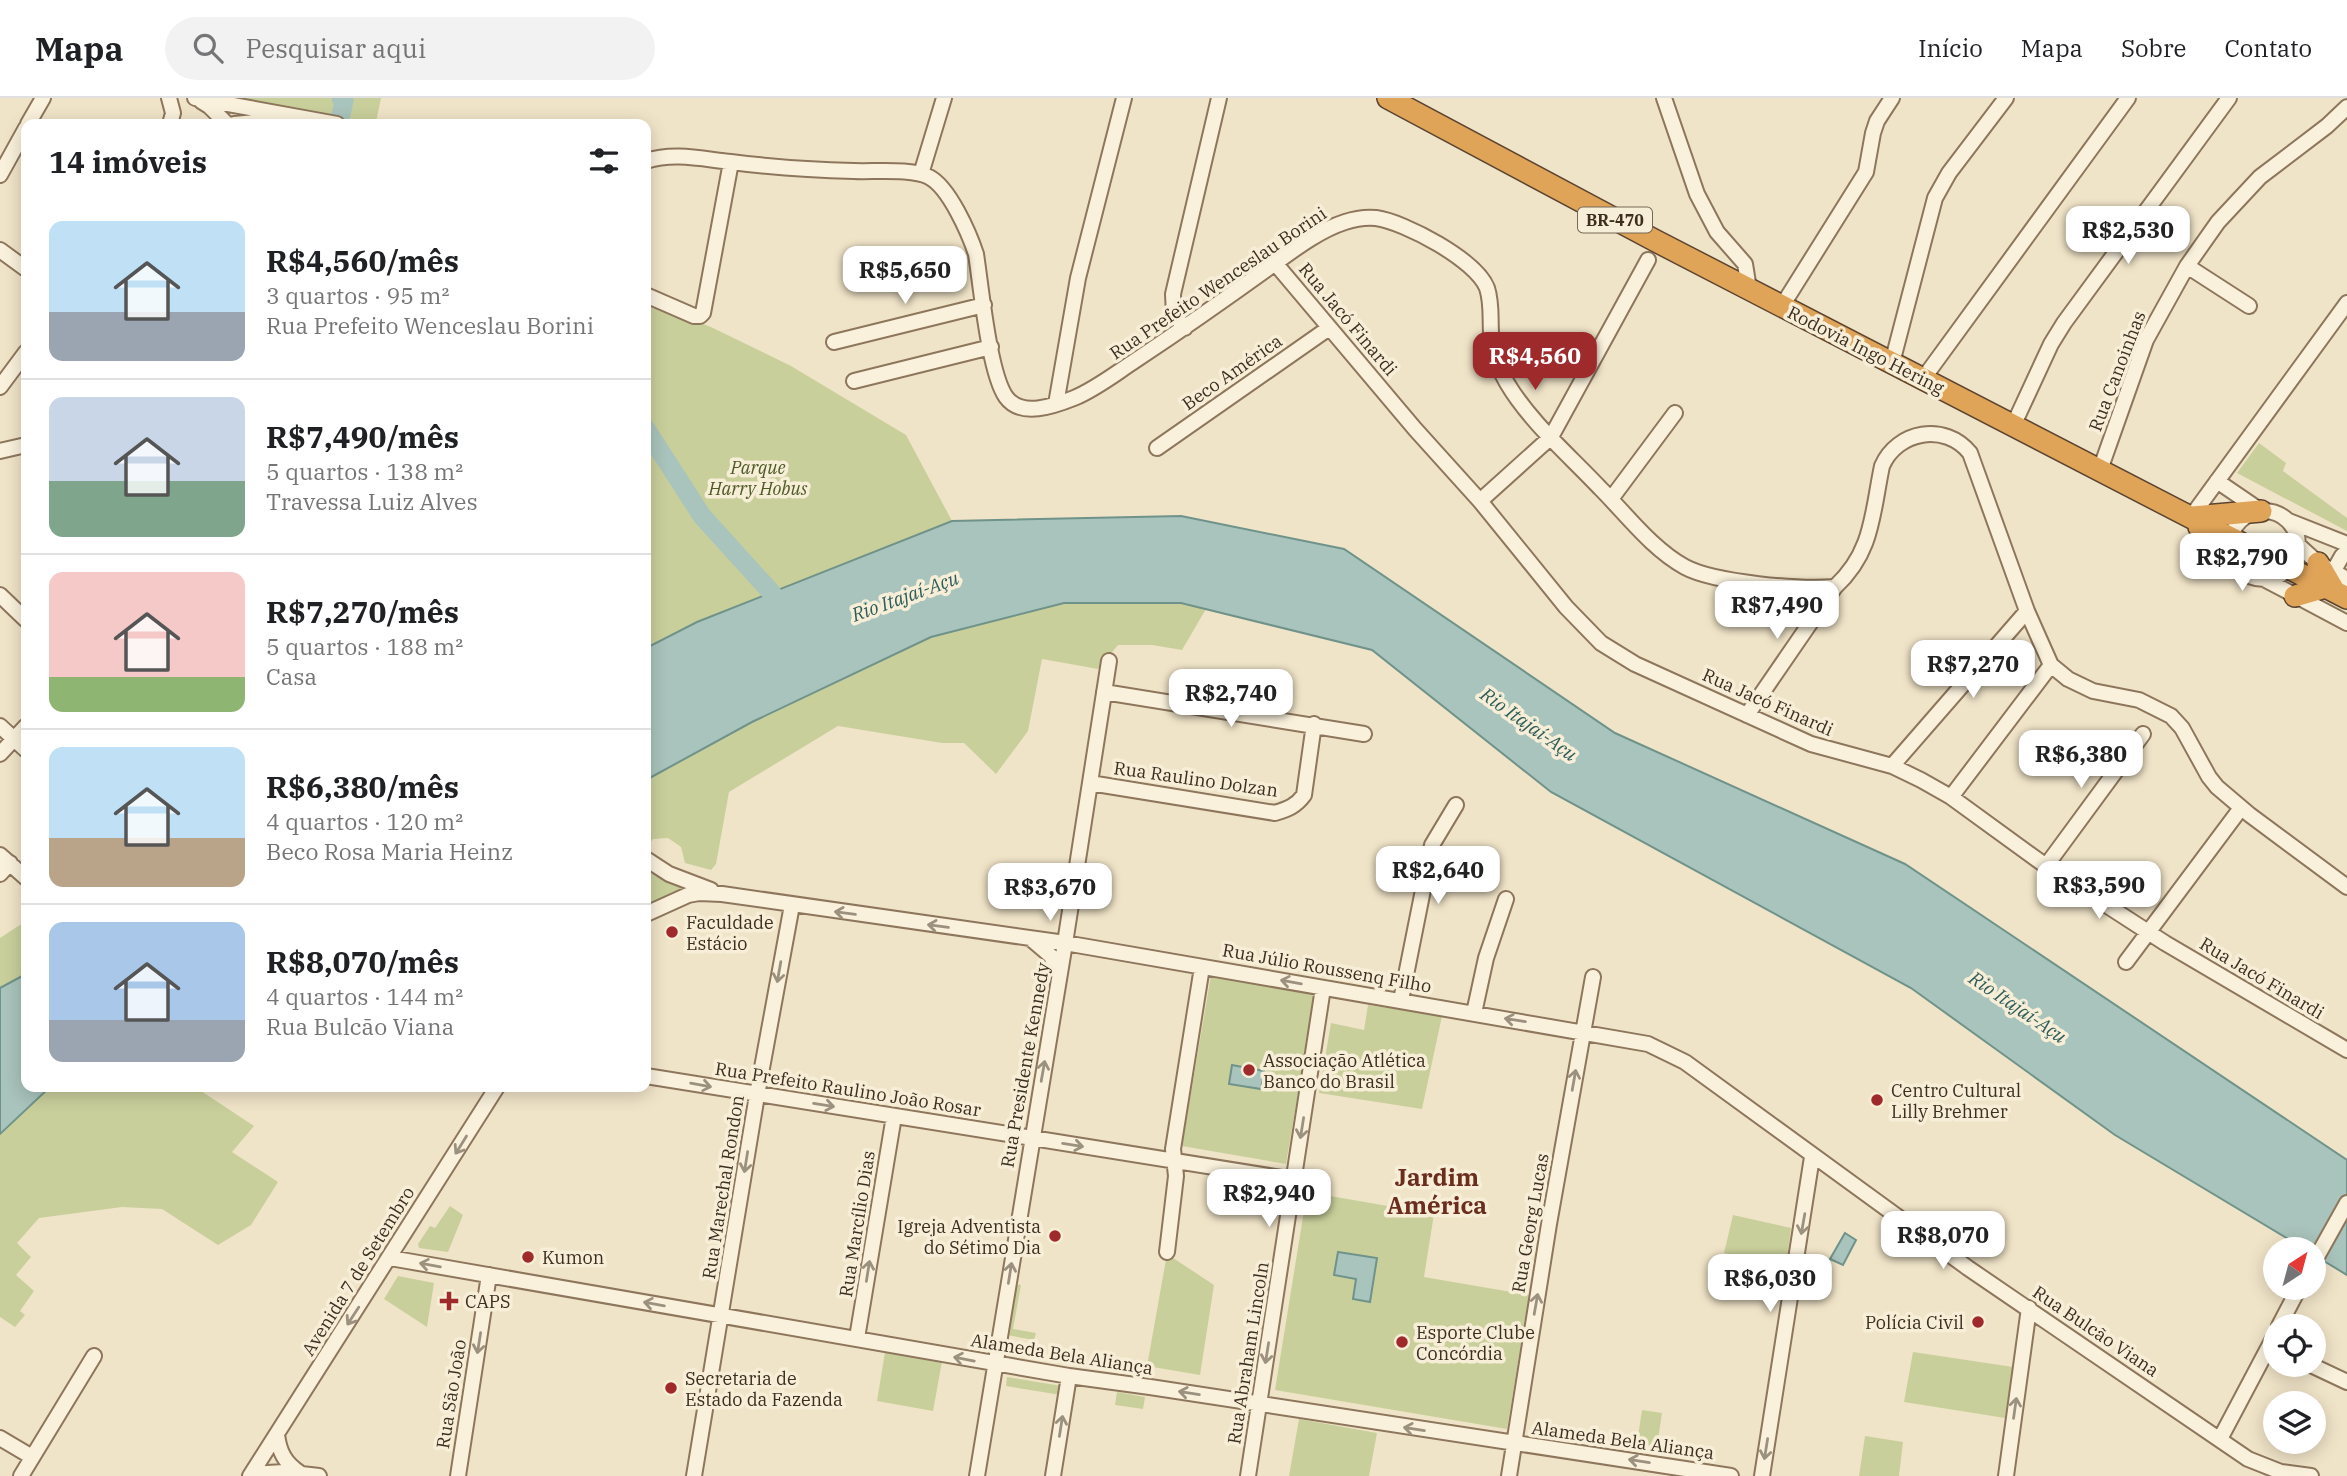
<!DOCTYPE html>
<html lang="pt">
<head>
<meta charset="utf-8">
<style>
	:root { --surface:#fff; --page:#f2f2f2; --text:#202124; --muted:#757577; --line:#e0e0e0; --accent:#9e2a2b }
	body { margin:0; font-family:"IBM Plex Serif",serif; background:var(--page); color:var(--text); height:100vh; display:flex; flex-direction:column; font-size:26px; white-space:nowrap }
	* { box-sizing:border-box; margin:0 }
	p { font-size:23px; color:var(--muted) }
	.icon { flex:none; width:38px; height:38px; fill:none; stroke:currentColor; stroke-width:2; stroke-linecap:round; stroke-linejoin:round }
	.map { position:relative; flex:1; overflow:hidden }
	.drawer { position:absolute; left:21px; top:21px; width:630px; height:973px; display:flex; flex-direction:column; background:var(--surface); border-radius:14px; box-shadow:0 4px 18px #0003 }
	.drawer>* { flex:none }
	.needle { width:46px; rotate:36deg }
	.controls { position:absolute; left:2263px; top:1139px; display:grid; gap:14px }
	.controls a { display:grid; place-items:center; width:63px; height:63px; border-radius:50%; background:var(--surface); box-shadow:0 4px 18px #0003; font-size:35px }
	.price { position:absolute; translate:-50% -60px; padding:0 16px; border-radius:14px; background:#fff; color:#222; font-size:23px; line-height:46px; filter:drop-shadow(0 2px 4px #0008) }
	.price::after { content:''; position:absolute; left:50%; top:42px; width:21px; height:16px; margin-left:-10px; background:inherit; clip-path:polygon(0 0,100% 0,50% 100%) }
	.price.selected { background:var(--accent); color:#fff }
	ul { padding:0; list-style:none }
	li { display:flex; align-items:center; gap:21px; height:175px; padding:0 28px }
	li+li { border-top:2px solid var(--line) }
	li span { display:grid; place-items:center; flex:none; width:196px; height:140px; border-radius:14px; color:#555 }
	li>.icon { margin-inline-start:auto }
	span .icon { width:84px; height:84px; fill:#fffc; stroke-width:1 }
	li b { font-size:30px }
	h2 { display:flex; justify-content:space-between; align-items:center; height:84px; padding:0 28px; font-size:30px }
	header { display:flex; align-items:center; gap:42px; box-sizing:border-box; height:98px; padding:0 35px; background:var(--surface); border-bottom:2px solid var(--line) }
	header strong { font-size:33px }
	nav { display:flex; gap:38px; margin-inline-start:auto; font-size:24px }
	.search { width:490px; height:63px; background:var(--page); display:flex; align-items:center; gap:18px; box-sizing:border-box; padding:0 24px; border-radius:38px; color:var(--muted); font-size:26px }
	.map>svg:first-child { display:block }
</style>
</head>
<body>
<header>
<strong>Mapa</strong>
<div class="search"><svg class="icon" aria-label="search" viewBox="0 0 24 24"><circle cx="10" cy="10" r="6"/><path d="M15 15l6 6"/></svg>Pesquisar aqui</div>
<nav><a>Início</a><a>Mapa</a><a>Sobre</a><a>Contato</a></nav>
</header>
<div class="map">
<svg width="2347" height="1378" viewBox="0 0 2347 1378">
	<rect width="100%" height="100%" fill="#f0e4c8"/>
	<!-- green -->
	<path fill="#c9cf9b" d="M227 0H381L376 24 302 14Z
		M646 204 711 229 791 268 906 337 952 423 697 524 646 550Z
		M2259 345 2286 365 2283 373 2347 420V433L2237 375Z
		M1064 505H1181L1206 511 1182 552 1152 547H1118L1098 571 1042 561 1028 633 996 676 964 645H942L838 628 729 694 716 766 711 772 685 765 681 749 668 740 653 741 646 750V682L752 624 931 539Z
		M646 769 704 791 646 810Z
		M26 823V875L0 890V840Z
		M1211 877 1315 895 1286 1066 1182 1048Z
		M1368 907 1442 918 1422 1011 1319 995 1331 925 1364 932Z
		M50 989H195L254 1028 232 1054 278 1084 251 1127 218 1147 162 1111 122 1109 39 1120 17 1145 31 1159 16 1177 34 1193 20 1213 25 1217 15 1229 0 1219V1036Z
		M1307 1094 1434 1116 1424 1179 1529 1197 1507 1331 1275 1292Z
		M450 1108 463 1117 448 1154 419 1150 418 1146 430 1128 435 1130Z
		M1733 1117 1791 1130 1786 1168 1724 1155Z
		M1167 1156 1214 1187 1200 1277 1147 1268Z
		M398 1178 434 1185 427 1229 384 1201Z
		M1016 1186 1021 1187 1013 1231 1036 1235 1034 1242 1007 1237Z
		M886 1248 943 1258 933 1313 877 1303Z
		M1913 1254 2013 1269 2005 1320 1904 1304Z
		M1007 1279 1062 1288 1061 1297 1006 1288Z
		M1117 1294 1145 1299 1143 1311 1115 1307Z
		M1642 1312 1662 1315 1657 1348 1637 1345Z
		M1299 1321 1377 1335 1369 1378H1289Z
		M1865 1338 1903 1344 1899 1378H1859Z"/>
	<!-- water -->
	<path fill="#a9c4bc" stroke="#6f938a" stroke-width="2" d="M1181 418 1344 451 1615 635 1905 766 2347 1062V1177L2314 1157V1152L2305 1151 2115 1037 1911 890 1551 694 1372 552 1181 505H1064L931 539 752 624 646 682V550L697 524 952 423Z
		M26 876V989H50L0 1036V890Z
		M1232 967 1264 973 1261 991 1229 986Z
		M1845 1135 1856 1142 1843 1167 1830 1161Z
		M1338 1154 1377 1160 1370 1204 1353 1201 1356 1181 1334 1177Z"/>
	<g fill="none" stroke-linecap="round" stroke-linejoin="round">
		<!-- river -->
		<path stroke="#a9c4bc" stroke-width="19" d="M339 26 344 3 341 0
			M646 331 702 418 771 494 786 516"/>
		<defs>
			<path id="minor" d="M169 0 173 15 170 26
				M195 0 337 26
				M1664 0 1697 96 1717 134 1745 166 1749 191
				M201 3 209 8 227 26
				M28 26 43 0
				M234 26 281 22
				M646 63C674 54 702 61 731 64 771 69 813 72 854 73 873 74 913 70 929 79 949 89 969 135 976 156 981 188 989 275 1006 299 1021 320 1054 308 1074 300 1096 291 1116 275 1136 262 1181 232 1224 202 1267 171 1291 154 1317 133 1345 124 1354 121 1366 119 1376 120 1405 124 1476 162 1487 190 1493 208 1489 227 1492 245 1494 259 1500 273 1507 285 1530 324 1569 357 1600 390 1626 416 1652 451 1685 469 1715 485 1801 492 1835 489 1873 454 1872 416 1882 368 1897 333 1945 324 1970 355L2027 513 2051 567 2068 581 2093 593 2139 602 2171 618 2182 630 2209 679 2217 689 2250 717 2347 789
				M921 76 944 0
				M0 77 26 30
				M0 152 26 171
				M1275 165 1415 331 1480 403 1566 509 1601 545 1635 566 1811 646 1892 668 1921 682 1951 699 2046 768 2165 845 2347 952
				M2187 168 2249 208
				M648 198 694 218H700L703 215 731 64
				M1782 208 1866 74 1873 35 1877 23 1892 0
				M1185 230 1174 217 1173 196 1219 0
				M834 244 984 207
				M1892 265 1935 100 1949 75 2006 0
				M1923 281 2128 0
				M854 283 991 249
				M0 289 26 254
				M1056 306 1078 180 1124 0
				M2013 328 2051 246 2064 225 2229 0
				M1157 350 1329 230
				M0 353 26 347
				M2100 372 2146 242 2187 168 2218 124 2260 79 2327 28 2347 9
				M2217 383 2261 413
				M1611 401 1675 315
				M1480 403 1551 339 1648 162
				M2230 447a34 34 0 1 1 68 0a34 34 0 1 1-68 0Z
				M2191 419 2347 205
				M2289 423 2347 446
				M2297 446 2318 465 2347 481
				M2329 481 2342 458 2347 454
				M2266 482 2347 525
				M0 497 26 522
				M1104 594 1364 636
				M1747 617 1835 489
				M0 628 26 652
				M0 656 26 628
				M1892 668 2027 513
				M1090 685 1275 715C1288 711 1296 708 1304 697L1314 626
				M1951 699 2051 567
				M0 757 26 780
				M646 761 669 776 711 792
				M2046 768 2143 636
				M0 776 10 765
				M646 816 688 797 699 795 722 796 1065 845 1648 946 1685 964 1968 1170 2248 1361 2281 1374 2311 1378
				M1031 841 1051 858 1059 875
				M2126 864 2241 710
				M1401 902 1432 747 1456 707
				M1474 915 1486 860 1506 801
				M646 978 1294 1082
				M1167 1154 1176 1078 1173 1051 1202 869
				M390 1160 1069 1278 1150 1289 1731 1378
				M2314 1164 2347 1105
				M2279 1228 2299 1190
				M857 1240 894 1018
				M2311 1267 2347 1284
				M277 1336C279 1354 285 1365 300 1375
				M0 1340 32 1359
				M2220 1341 2275 1237
				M252 1376 284 1374 319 1378
				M21 1378 94 1258
				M250 1378 497 989
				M458 1378 489 1177
				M694 1378 757 997 792 807
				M977 1378 1065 845 1109 563
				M1053 1378 1069 1278
				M1248 1378 1323 890
				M1509 1378 1549 1126 1593 879
				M1762 1378 1812 1059
				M2006 1378 2029 1210"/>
			<path id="highway" d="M1388 0 1656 143 2347 500
				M2193 419 2261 413
				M2199 429 2236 468
				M2318 465 2335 494
				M2295 498 2326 489"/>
		</defs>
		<!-- minor casing -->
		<use href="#minor" stroke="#8d765c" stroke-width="18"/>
		<!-- highway casing -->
		<use href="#highway" stroke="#5b4430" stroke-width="24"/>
		<!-- minor -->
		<use href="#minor" stroke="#faf1dc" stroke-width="14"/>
		<!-- highway -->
		<use href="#highway" stroke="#e0a458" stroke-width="21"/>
	</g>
	<!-- one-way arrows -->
	<defs><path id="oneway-shaft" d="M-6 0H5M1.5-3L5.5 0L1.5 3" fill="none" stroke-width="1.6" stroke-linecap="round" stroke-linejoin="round" transform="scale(1.75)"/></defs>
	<g stroke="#9c907e">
		<use href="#oneway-shaft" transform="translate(845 815) rotate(-172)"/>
		<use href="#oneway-shaft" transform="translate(938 828) rotate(-172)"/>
		<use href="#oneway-shaft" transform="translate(779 874) rotate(100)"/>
		<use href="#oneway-shaft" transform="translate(1291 884) rotate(-170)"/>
		<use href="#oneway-shaft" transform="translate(1515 922) rotate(-171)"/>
		<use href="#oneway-shaft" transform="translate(1043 973) rotate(-80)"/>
		<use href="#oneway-shaft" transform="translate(1574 982) rotate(-80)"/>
		<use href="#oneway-shaft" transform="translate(701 987) rotate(10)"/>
		<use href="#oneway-shaft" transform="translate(824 1007) rotate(9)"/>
		<use href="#oneway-shaft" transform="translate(1302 1030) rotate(99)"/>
		<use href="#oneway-shaft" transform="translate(461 1047) rotate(122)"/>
		<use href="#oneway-shaft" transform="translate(1073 1047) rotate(9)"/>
		<use href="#oneway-shaft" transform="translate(746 1064) rotate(99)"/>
		<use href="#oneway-shaft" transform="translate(1803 1126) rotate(100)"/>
		<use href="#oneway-shaft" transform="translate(430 1167) rotate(-170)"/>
		<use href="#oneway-shaft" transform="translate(868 1173) rotate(-81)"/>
		<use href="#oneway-shaft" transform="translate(1010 1175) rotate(-81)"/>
		<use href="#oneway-shaft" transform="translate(654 1206) rotate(-170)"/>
		<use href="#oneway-shaft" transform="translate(1536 1206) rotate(-80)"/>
		<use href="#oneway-shaft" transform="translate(353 1218) rotate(123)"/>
		<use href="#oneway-shaft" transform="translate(479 1245) rotate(99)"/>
		<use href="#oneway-shaft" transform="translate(1267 1255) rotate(99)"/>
		<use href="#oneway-shaft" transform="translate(964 1261) rotate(-169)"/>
		<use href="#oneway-shaft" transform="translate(1189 1295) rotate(-171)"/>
		<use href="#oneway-shaft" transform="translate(2015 1310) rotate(-82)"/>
		<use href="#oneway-shaft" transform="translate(1061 1328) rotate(-81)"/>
		<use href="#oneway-shaft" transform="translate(1414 1331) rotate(-171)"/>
		<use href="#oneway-shaft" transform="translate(1766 1351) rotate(99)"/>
		<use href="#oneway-shaft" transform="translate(1639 1363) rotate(-171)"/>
	</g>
	<!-- markers -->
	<g fill="#9e2a2b" stroke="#f7eed8" stroke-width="2.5">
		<circle cx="672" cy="834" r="7"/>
		<circle cx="1249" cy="972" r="7"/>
		<circle cx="1877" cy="1002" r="7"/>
		<circle cx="1055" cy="1138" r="7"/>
		<circle cx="528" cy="1159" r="7"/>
		<path d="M445.5 1192.5h7v7h7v7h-7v7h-7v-7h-7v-7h7z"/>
		<circle cx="1978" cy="1224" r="7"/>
		<circle cx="1402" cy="1244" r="7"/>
		<circle cx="671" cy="1290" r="7"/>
	</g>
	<g text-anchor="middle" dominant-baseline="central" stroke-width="7" stroke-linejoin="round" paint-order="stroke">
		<!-- shield labels -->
		<rect fill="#f7eed8" stroke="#756857" stroke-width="2" x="1578" y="109.5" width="74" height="25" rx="5"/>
		<g font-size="16" font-weight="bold" fill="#3d2e20">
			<text x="1615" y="122">BR-470</text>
		</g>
		<!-- street labels -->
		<g font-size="18" fill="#3d2e20" stroke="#f7eed8">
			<text transform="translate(1218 185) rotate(-34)">Rua Prefeito Wenceslau Borini</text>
			<text transform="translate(1348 221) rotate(50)">Rua Jacó Finardi</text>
			<text transform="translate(1866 252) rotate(27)">Rodovia Ingo Hering</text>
			<text transform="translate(2117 273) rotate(-69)">Rua Canoinhas</text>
			<text transform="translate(1232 274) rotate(-35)">Beco América</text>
			<text transform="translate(1768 604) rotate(24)">Rua Jacó Finardi</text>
			<text transform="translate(1196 681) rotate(8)">Rua Raulino Dolzan</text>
			<text transform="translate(1327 870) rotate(10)">Rua Júlio Roussenq Filho</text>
			<text transform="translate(2262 880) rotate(31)">Rua Jacó Finardi</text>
			<text transform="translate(1025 967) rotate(-80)">Rua Presidente Kennedy</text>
			<text transform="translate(848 991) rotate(9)">Rua Prefeito Raulino João Rosar</text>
			<text transform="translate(723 1089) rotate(-81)">Rua Marechal Rondon</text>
			<text transform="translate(1530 1125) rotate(-80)">Rua Georg Lucas</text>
			<text transform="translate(857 1126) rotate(-81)">Rua Marcílio Dias</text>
			<text transform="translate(358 1173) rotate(-58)">Avenida 7 de Setembro</text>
			<text transform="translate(2096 1233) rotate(34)">Rua Bulcão Viana</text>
			<text transform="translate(1248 1255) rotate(-81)">Rua Abraham Lincoln</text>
			<text transform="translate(1062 1256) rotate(9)">Alameda Bela Aliança</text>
			<text transform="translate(451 1296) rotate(-81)">Rua São João</text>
			<text transform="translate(1623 1342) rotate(8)">Alameda Bela Aliança</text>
		</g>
		<!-- park labels -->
		<g font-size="18" font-style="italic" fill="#4d5a26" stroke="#f7eed8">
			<text x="758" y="369">Parque<tspan x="758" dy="21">Harry Hobus</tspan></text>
		</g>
		<!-- poi labels -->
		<g font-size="18" fill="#3d2e20" stroke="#f7eed8" text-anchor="start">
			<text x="686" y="824">Faculdade<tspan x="686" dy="21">Estácio</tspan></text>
			<text x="1263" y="962">Associação Atlética<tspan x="1263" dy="21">Banco do Brasil</tspan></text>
			<text x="1891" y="992">Centro Cultural<tspan x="1891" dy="21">Lilly Brehmer</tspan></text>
			<text x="1041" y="1128" text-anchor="end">Igreja Adventista<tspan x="1041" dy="21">do Sétimo Dia</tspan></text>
			<text x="542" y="1159">Kumon</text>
			<text x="465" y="1203">CAPS</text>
			<text x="1964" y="1224" text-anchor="end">Polícia Civil</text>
			<text x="1416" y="1234">Esporte Clube<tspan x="1416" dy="21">Concórdia</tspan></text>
			<text x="685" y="1280">Secretaria de<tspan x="685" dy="21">Estado da Fazenda</tspan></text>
		</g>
		<!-- water labels -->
		<g font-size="19" font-style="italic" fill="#2f5d5a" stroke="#f7eed8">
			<text transform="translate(905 498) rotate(-20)">Rio Itajaí-Açu</text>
			<text transform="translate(1529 626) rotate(35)">Rio Itajaí-Açu</text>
			<text transform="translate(2018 909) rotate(34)">Rio Itajaí-Açu</text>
		</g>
		<!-- district labels -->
		<g font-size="24" font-weight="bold" fill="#6b2e1e" stroke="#f7eed8">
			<text x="1437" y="1079">Jardim<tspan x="1437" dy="28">América</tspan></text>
		</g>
	</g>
</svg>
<div class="controls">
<a><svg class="needle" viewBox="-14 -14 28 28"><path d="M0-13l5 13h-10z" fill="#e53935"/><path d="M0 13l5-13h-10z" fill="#757577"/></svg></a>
<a><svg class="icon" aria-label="locate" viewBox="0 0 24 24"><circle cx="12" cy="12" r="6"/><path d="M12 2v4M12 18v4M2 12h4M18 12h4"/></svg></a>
<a><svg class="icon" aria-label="layers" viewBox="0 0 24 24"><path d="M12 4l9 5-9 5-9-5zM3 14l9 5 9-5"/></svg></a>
</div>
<b class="price" style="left:2128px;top:168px">R$2,530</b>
<b class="price" style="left:905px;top:208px">R$5,650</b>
<b class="price selected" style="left:1535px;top:294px">R$4,560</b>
<b class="price" style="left:2242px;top:495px">R$2,790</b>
<b class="price" style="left:1777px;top:543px">R$7,490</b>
<b class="price" style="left:1973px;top:602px">R$7,270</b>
<b class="price" style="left:1231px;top:631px">R$2,740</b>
<b class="price" style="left:2081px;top:692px">R$6,380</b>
<b class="price" style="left:1438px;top:808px">R$2,640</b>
<b class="price" style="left:2099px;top:823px">R$3,590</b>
<b class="price" style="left:1050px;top:825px">R$3,670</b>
<b class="price" style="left:1269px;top:1131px">R$2,940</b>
<b class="price" style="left:1943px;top:1173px">R$8,070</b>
<b class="price" style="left:1770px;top:1216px">R$6,030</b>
<section class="drawer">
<h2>14 imóveis<svg class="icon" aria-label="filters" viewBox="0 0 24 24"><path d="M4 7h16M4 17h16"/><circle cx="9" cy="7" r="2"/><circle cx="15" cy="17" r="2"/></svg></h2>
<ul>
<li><span style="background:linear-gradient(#bfe0f5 65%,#9aa5b1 0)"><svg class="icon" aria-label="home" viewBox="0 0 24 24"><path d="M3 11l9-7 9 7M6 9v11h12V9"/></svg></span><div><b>R$4,560/mês</b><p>3 quartos · 95 m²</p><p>Rua Prefeito Wenceslau Borini</p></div></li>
<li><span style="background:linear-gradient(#c9d6e8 60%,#7fa58c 0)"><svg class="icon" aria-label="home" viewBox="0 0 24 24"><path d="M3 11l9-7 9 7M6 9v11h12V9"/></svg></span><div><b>R$7,490/mês</b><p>5 quartos · 138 m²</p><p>Travessa Luiz Alves</p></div></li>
<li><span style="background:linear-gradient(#f6c9c9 75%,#8fb573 0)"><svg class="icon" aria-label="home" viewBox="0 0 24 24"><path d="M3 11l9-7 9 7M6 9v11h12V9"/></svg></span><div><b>R$7,270/mês</b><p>5 quartos · 188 m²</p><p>Casa</p></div></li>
<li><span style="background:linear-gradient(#bfe0f5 65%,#b9a48a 0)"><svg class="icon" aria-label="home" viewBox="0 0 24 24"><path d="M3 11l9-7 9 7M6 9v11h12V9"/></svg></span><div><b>R$6,380/mês</b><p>4 quartos · 120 m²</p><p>Beco Rosa Maria Heinz</p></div></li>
<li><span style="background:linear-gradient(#a9c7e8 70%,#9aa5b1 0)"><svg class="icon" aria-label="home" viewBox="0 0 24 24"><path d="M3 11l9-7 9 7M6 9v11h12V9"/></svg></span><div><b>R$8,070/mês</b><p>4 quartos · 144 m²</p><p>Rua Bulcão Viana</p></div></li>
</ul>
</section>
</div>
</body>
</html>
